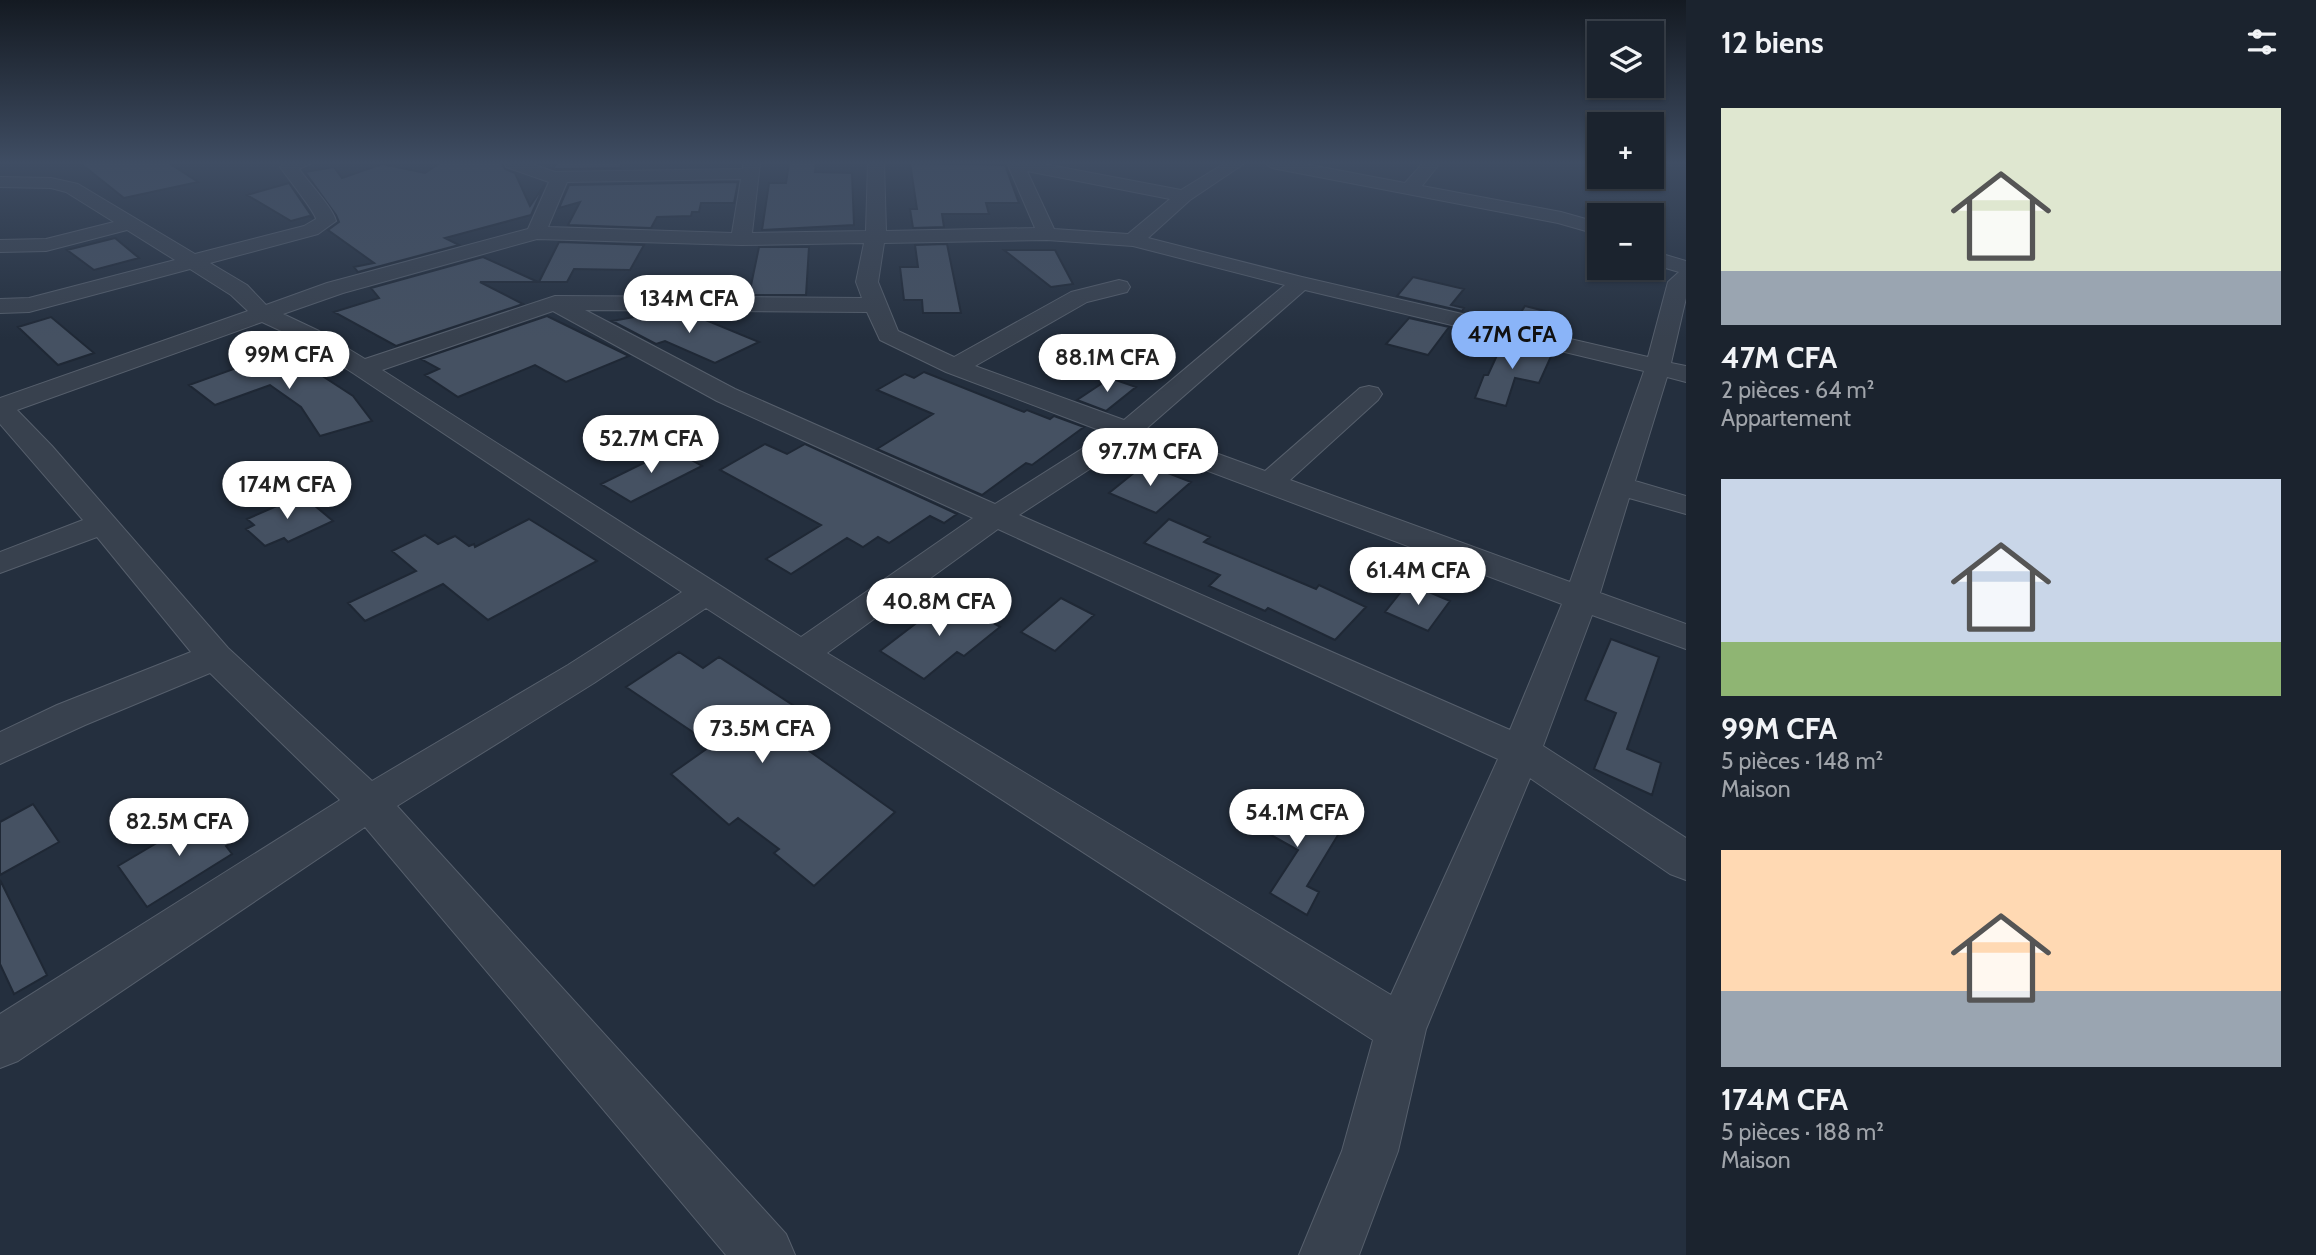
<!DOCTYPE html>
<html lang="fr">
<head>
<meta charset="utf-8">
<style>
	:root { --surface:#1b232e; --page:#282f3a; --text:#f1f3f6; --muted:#a0a4aa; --line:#39404a; --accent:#8ab4f8 }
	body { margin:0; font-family:Cabin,sans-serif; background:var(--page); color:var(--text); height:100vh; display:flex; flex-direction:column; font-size:26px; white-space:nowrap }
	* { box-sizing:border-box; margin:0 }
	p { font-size:23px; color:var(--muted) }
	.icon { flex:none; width:38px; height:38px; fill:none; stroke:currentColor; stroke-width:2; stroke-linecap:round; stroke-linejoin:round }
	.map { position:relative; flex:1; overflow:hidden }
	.panel { display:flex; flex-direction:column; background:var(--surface); width:630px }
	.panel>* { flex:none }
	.buttons { position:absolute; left:1587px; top:21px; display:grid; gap:14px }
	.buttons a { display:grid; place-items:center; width:77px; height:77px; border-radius:0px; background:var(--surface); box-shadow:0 2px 5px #0004,0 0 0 2px var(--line); font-size:35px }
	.price { position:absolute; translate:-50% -60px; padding:0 16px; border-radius:24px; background:#fff; color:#222; font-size:23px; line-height:46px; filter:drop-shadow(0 2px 4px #0008) }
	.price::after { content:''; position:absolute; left:50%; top:42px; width:21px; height:16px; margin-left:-10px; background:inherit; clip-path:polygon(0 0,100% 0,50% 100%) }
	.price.active { background:var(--accent); color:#111 }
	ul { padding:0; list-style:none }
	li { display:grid; align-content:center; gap:14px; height:371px; padding:0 35px }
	li span { display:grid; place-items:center; height:217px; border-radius:0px; color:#555 }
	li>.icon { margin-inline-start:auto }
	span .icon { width:126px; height:126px; fill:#fffc; stroke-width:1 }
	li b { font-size:30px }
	h2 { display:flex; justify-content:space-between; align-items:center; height:84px; padding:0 35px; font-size:30px }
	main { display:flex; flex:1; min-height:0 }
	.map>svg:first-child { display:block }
</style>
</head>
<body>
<main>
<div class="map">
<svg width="1686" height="1255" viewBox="0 0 1686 1255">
	<rect width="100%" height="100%" fill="#242f3e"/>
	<!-- building -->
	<path fill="#455162" stroke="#1f2835" stroke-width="2" d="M80 163H169L198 182 124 198Z
		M440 163H502L505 169 515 173 530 206 545 184 531 215 445 238 459 245 358 272 354 267 374 263 328 230 339 222 336 215 305 172 334 167 342 178 382 164 425 173Z
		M557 163H622L620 168 553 169Z
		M789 163H816L815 172 852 173 854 225 762 230 769 183H786Z
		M910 163 1005 165 1019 203H986L989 214H942L944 227 913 228 910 209H917Z
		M738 182 734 203H701L699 212H692L691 216 657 217 651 228 568 225 580 202 559 208 569 185Z
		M289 183 313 218 309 216 291 221 247 195Z
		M115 238 139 258 94 270 67 250Z
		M559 242 644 245 630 270 574 269 567 282H539Z
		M947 244 961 313H923L922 300H904L900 267H918L915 245Z
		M759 247H809L806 295H749Z
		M1004 250H1055L1073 284 1051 287Z
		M483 257 538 282H480L523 304 396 346 334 312 379 298 371 288Z
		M1413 277 1464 289 1451 305 1464 308 1462 311 1397 296Z
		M1525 306 1561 315 1554 329 1561 331 1560 334 1514 323Z
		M656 313 696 316 759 342 715 363 665 341 656 344 612 321Z
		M547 316 629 356 566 382 535 365 458 397 425 375 439 369 421 359Z
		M51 317 94 353 58 365 18 327Z
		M1409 318 1449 327 1428 355 1386 344Z
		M1504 340 1553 352 1539 383 1515 378 1506 406 1475 398 1484 375H1488Z
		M284 351 353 396 372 421 320 436 301 407 270 385 215 405 189 385Z
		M924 372 1024 412 1027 410 1050 419 1054 416 1084 427 1032 465 1026 463 982 495 877 449 933 414 877 390 905 374 914 378Z
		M1110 378 1136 387 1106 411 1077 400Z
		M765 444 787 454 805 444 957 514 944 523 930 516 889 543 878 537 863 547 847 538 791 574 766 559 821 525 720 470Z
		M672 449 702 466 631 502 601 484Z
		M1145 464 1191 482 1156 513 1109 493Z
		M302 495 333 521 288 542 284 538 265 546 246 529 254 525 247 519Z
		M529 519 597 561 488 620 443 584 365 621 348 603 416 571 392 551 425 535 438 544 455 536 469 546 474 544 475 547Z
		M1169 519 1210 537 1204 542 1316 589 1319 585 1366 607 1335 640 1268 608 1265 611 1209 586 1220 575 1144 543Z
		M1408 583 1450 601 1428 631 1385 612Z
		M949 598 1000 627 964 656 957 652 924 679 880 651Z
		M1061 598 1094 615 1055 651 1021 632Z
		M1611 639 1659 657 1627 749 1661 763 1652 795 1594 769 1616 713 1585 700Z
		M679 652 703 668 719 657 822 724 798 743 895 812 814 886 774 853 779 849 738 818 729 825 671 774 712 745 626 687Z
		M1272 794 1341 830 1307 886 1319 892 1307 915 1270 893 1298 850 1251 824Z
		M33 804 59 842 0 875V822Z
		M214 809 239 838 226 846 232 854 147 907 118 866Z
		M0 880 47 975 14 994 0 964Z"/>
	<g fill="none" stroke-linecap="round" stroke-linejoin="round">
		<defs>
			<path id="minor" d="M284 163H312L299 169C309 183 333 208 336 221L318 234 210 263 247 285 266 305 327 283 528 229 549 182 506 167 504 163H529L555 172 743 169V163H760L752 233 866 231 868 163H884L886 231 1035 228 1007 163H1039L1181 190 1225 163H1245L1190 200 1148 238 1302 277 1648 357 1668 282 1679 272 1652 264V251L1686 261V298L1671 363 1686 366V382L1667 377 1635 481 1686 496V514L1629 498 1600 593 1686 624V649L1592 615 1543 746 1686 838V880L1670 874 1530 778 1426 1029 1398 1151 1359 1255H1299L1342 1151 1373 1040 706 608 594 683 397 806 786 1234 795 1255H726L365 827 18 1061 0 1068V1014L340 800 210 673 85 725 0 764V732L57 705 191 652 97 537 0 573V552L83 520 0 424V398L248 311 231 295 190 269 29 312 0 313V299L29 298 175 260 127 230 46 251 0 252V240L46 239 114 222 66 192 51 188 0 187V177L51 178 78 184 195 254 304 226 316 219C315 212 287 177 280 167ZM1027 171 1170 199 1128 234 1054 229ZM741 179 732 233 548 227 567 182ZM537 239 741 245 864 243 856 282 862 298 555 296 365 359 319 331 283 314 343 293ZM1047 240 1133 246 1285 285 1124 420 975 366 1087 302 1127 292 1130 287 1127 282 1119 280 1071 292 954 357 898 331 878 282 884 243ZM1305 290 1644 371 1570 582 1290 480 1378 400 1382 394 1378 388 1369 386 1360 388 1265 471 1147 428ZM585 310 867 312 880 340 946 372 1107 433 995 504 735 389ZM553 311 717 401 973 518 801 637 382 370ZM262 322 303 341 353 373 682 592 568 665 372 781 228 648 52 446 17 410ZM1131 442 1562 604 1510 730 1019 515ZM998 529 1498 759 1391 995 827 653Z
				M1264 163H1300L1405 183 1423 163H1440L1422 186 1561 212 1600 223V235L1558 223 1272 168Z"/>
		</defs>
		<!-- minor casing -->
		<use href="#minor" stroke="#565f6c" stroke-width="2"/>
		<!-- minor -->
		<use href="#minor" fill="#38414e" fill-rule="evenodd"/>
	</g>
	<!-- sky -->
	<linearGradient id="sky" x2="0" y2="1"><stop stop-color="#141a22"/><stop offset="0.48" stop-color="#3f4d63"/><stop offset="1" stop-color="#3f4d63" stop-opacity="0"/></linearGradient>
	<rect width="1686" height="339" fill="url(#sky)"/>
</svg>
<div class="buttons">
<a><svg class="icon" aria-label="layers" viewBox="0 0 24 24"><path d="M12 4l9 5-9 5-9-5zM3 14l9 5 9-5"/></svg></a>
<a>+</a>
<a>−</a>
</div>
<b class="price" style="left:689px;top:335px">134M CFA</b>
<b class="price active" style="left:1512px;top:371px">47M CFA</b>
<b class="price" style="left:289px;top:391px">99M CFA</b>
<b class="price" style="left:1107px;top:394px">88.1M CFA</b>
<b class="price" style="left:651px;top:475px">52.7M CFA</b>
<b class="price" style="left:1150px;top:488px">97.7M CFA</b>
<b class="price" style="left:287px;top:521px">174M CFA</b>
<b class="price" style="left:1418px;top:607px">61.4M CFA</b>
<b class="price" style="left:939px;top:638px">40.8M CFA</b>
<b class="price" style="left:762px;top:765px">73.5M CFA</b>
<b class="price" style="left:1297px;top:849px">54.1M CFA</b>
<b class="price" style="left:179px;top:858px">82.5M CFA</b>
</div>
<section class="panel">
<h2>12 biens<svg class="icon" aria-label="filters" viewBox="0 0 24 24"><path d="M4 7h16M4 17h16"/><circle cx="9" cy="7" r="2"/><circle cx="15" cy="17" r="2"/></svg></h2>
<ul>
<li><span style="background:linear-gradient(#dfe7d0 75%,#9aa5b1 0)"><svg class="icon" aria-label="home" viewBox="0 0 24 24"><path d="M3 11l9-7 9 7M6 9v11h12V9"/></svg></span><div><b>47M CFA</b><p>2 pièces · 64 m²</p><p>Appartement</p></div></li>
<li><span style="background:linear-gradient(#c9d6e8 75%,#8fb573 0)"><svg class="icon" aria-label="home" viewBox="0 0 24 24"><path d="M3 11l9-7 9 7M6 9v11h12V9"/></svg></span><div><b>99M CFA</b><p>5 pièces · 148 m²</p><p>Maison</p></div></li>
<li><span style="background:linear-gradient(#ffd9b3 65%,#9aa5b1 0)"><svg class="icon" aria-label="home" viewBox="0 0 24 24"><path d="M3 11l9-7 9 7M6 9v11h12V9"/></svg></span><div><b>174M CFA</b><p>5 pièces · 188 m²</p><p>Maison</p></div></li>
</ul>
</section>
</main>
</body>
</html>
